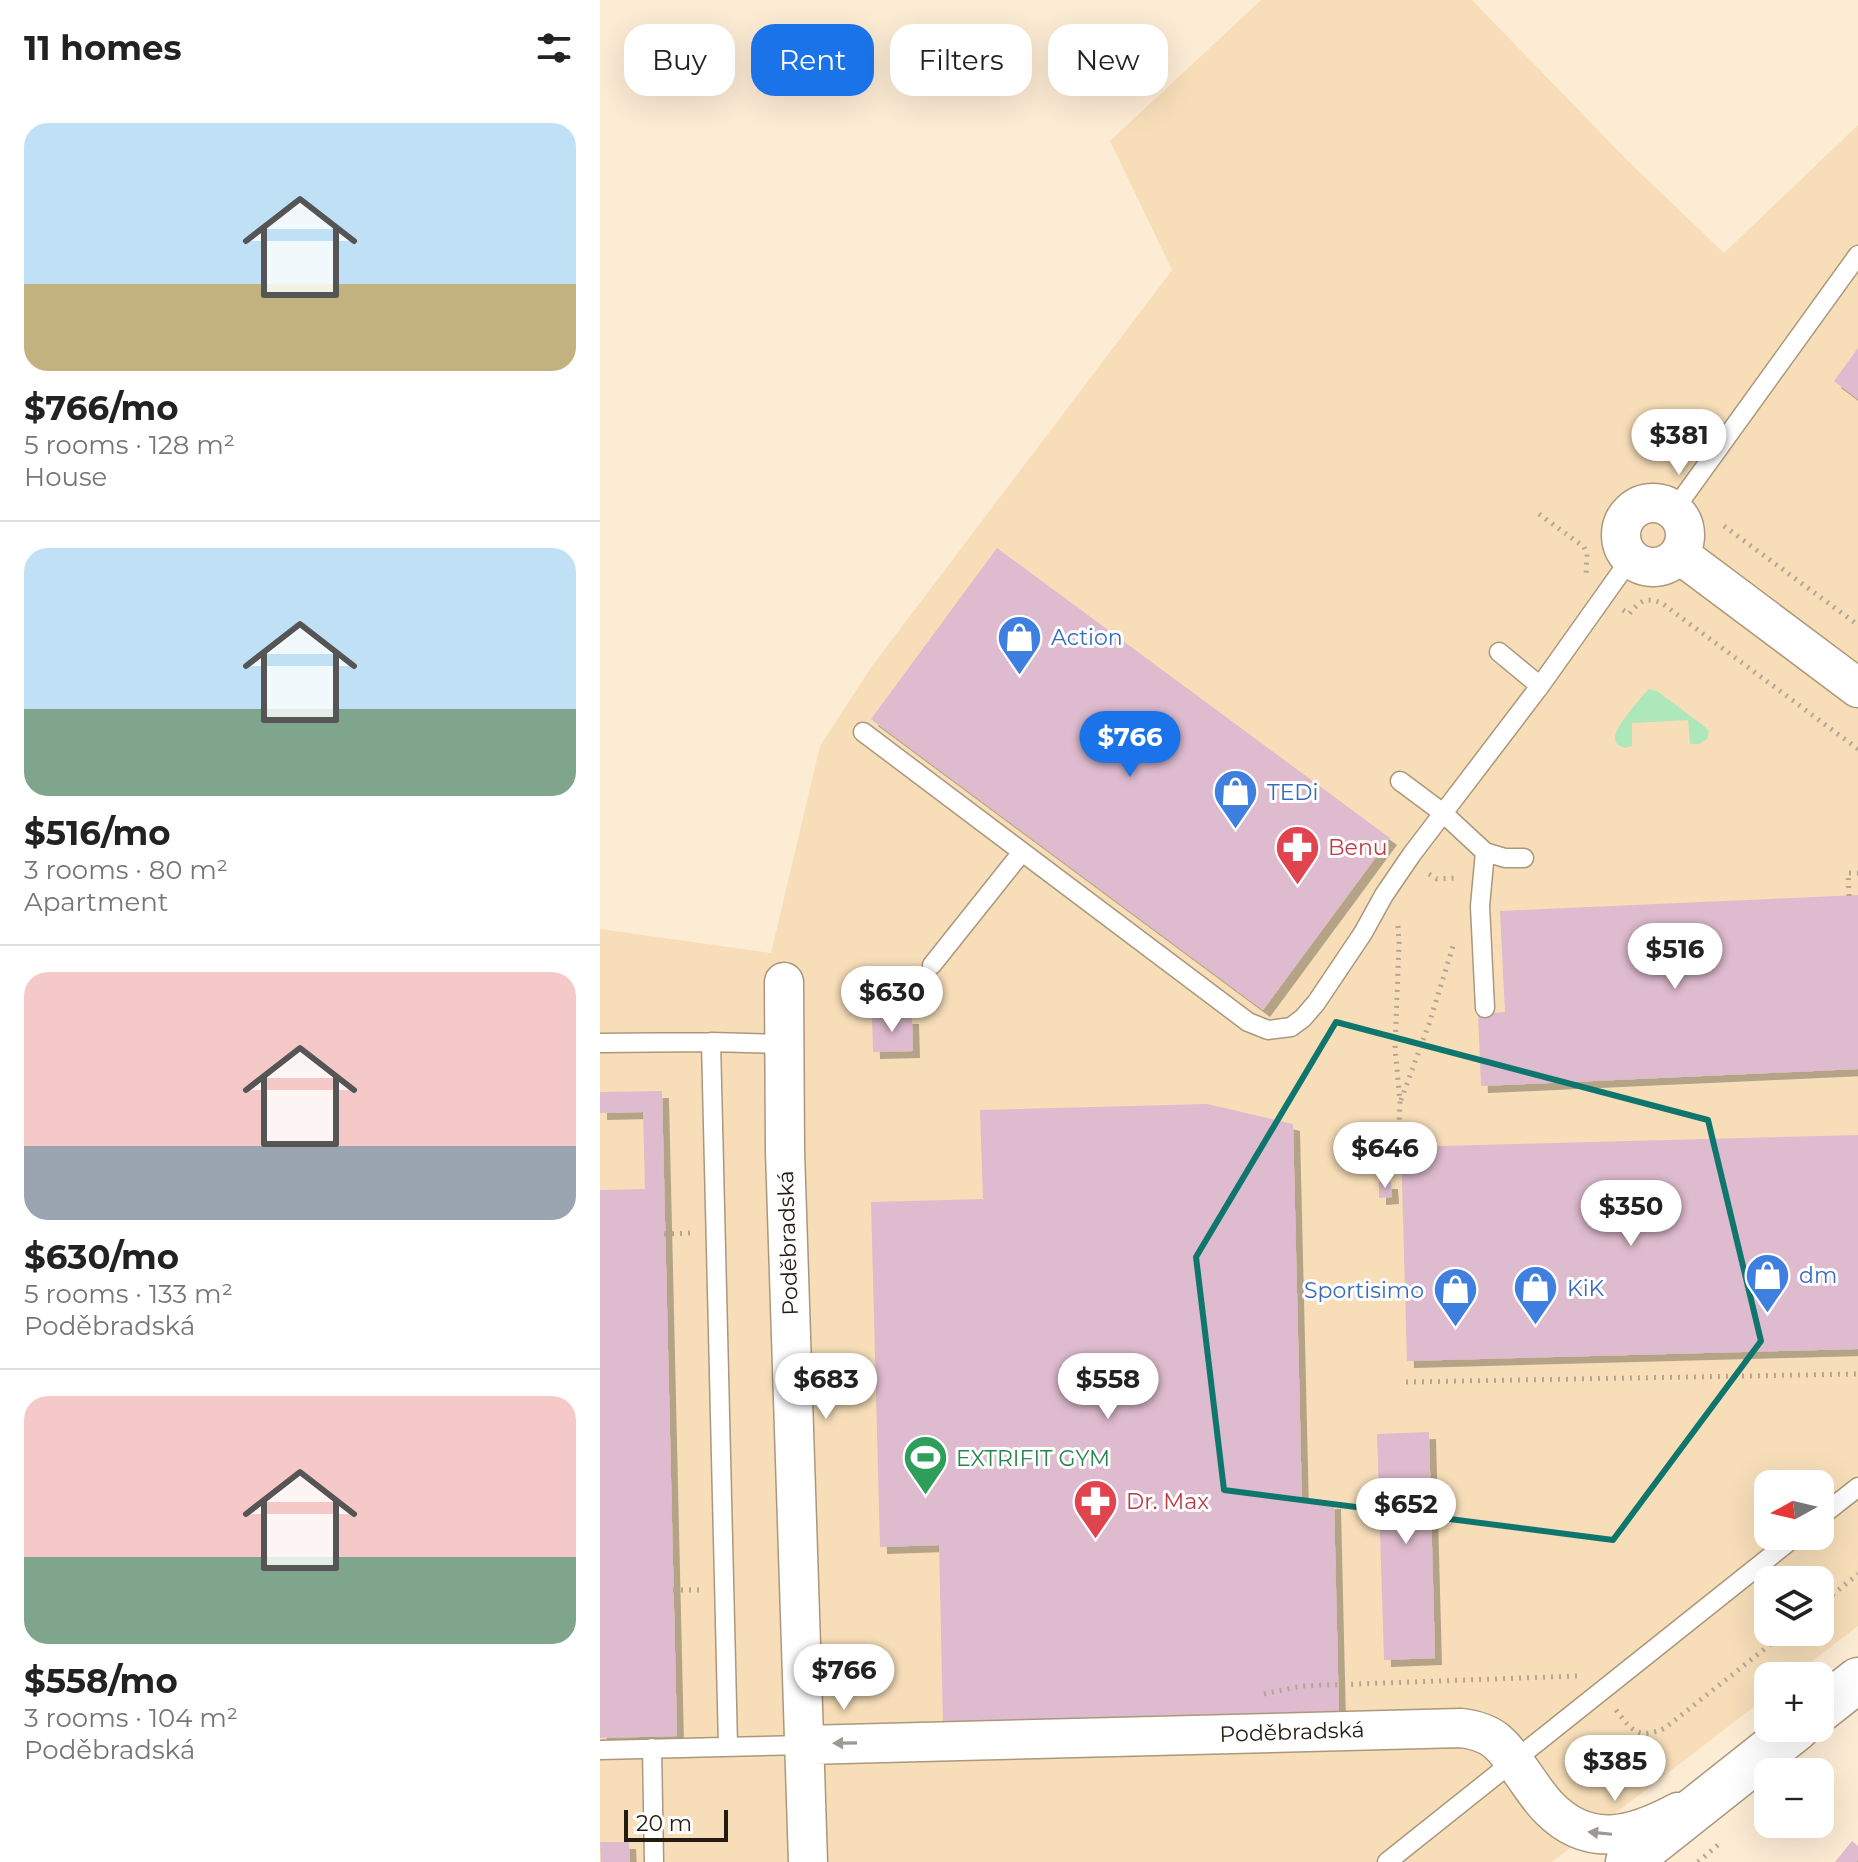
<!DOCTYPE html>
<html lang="en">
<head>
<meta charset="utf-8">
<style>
	:root { --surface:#fff; --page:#f6f6f6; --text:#222; --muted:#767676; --line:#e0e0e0; --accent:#1a73e8 }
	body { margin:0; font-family:Montserrat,sans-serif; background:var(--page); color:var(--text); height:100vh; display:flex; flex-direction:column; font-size:30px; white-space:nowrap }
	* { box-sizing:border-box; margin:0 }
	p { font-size:26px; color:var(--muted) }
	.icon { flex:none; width:44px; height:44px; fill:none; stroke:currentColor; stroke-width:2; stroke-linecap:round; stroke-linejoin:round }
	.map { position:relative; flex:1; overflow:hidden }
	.sheet { display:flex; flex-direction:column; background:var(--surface); width:600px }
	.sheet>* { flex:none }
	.guide { position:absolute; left:24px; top:24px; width:760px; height:72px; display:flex; gap:16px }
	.needle { width:52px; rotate:262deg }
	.fabs { position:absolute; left:1154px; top:1470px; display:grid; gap:16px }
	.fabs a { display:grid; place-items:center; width:80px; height:80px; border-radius:16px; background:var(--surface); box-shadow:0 8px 32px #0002; font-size:40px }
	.scale { position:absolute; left:24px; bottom:20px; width:104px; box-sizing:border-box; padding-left:8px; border:4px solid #231c11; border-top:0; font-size:22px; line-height:28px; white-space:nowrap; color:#231c11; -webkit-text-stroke:6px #fff; paint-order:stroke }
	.price { position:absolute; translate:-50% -68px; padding:0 18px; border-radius:28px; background:#fff; color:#222; font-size:26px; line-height:52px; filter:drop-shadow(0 2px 4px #0008) }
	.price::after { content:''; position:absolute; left:50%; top:48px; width:24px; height:18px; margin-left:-12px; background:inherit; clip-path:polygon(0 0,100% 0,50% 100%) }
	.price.active { background:var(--accent); color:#fff }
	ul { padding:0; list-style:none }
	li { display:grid; align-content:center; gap:16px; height:424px; padding:0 24px }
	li+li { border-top:2px solid var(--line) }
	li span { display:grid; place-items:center; height:248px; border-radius:24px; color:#555 }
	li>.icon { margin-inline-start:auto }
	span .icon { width:144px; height:144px; fill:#fffc; stroke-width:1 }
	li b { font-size:34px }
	h2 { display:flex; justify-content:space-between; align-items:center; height:96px; padding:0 24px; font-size:34px }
	.tag { padding:0 28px; border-radius:24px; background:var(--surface); box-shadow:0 8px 32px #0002; font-size:28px; line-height:72px }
	.tag.active { background:var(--accent); color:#fff }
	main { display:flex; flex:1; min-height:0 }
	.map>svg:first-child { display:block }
</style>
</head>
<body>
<main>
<section class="sheet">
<h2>11 homes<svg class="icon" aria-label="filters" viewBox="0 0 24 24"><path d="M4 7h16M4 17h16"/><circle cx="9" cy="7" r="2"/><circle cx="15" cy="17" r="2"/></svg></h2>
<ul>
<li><span style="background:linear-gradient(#bfe0f5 65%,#c2b280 0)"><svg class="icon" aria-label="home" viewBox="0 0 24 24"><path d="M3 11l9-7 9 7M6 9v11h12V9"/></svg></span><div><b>$766/mo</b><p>5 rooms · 128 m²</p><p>House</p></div></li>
<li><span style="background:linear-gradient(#bfe0f5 65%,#7fa58c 0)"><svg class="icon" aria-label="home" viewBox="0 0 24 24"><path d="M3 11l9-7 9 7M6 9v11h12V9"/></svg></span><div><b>$516/mo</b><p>3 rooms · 80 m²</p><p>Apartment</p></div></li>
<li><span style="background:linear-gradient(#f6c9c9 70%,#9aa5b1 0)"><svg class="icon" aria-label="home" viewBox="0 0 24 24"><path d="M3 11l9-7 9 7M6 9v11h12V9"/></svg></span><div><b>$630/mo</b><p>5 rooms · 133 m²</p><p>Poděbradská</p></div></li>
<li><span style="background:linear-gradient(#f6c9c9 65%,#7fa58c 0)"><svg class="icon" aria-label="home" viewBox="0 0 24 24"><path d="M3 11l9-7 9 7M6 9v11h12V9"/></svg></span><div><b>$558/mo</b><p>3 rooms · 104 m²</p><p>Poděbradská</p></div></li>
</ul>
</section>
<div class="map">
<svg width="1258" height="1862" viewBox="0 0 1258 1862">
	<defs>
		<filter id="shadow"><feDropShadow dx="7" dy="7" stdDeviation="0" flood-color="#0004"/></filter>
	</defs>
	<rect width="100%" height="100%" fill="#fdecd4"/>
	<!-- built -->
	<path fill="#f7deb9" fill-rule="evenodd" d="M661 0H872L1028 161 1124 253 1258 125V1626L1193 1676H1168V1696L952 1862H0V929L171 953 220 746 272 666 572 270 510 141ZM1168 1484H1220V1536H1168ZM1168 1580H1220V1632H1168Z"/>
	<!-- green -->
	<path fill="#aee7b9" d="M1049 689 1057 691 1104 726 1109 731 1107 739 1099 744H1090L1088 720 1032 723V746L1025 748C1019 745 1016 745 1015 739 1013 729 1039 700 1046 692Z"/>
	<!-- building -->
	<path fill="#debbce" filter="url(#shadow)" d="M1258 348V399L1234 381Z
		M397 548 790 838 663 1010 271 719Z
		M1258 895V1069L881 1086 878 1014 905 1012 900 911Z
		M272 1017H312L313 1051 273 1052Z
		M62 1091 77 1736 0 1738V1190L45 1189 43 1112 0 1113V1092Z
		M607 1104 693 1124 702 1503 734 1502 739 1715 343 1723 339 1545 280 1547 271 1202 383 1199 380 1110Z
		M1258 1135V1349L807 1361 801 1147Z
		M779 1182H791L792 1197 779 1198Z
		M829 1432 835 1658 784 1660 777 1434Z
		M1252 1841 1258 1846V1859L1256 1862H1235Z
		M0 1842H29L30 1862H1Z"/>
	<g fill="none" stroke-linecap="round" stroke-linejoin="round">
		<defs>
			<path id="service" d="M1074 510 1258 255
				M899 652 940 686
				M263 732 648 1022 668 1030 691 1027 703 1018 716 1003 763 933 784 895 812 854 940 686 1031 558
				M800 781 843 813 885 852 905 858H924
				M332 965 422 852
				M885 1008 880 906 885 852
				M111 1042 128 1746
				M0 1043 111 1042 185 1044
				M1220 1517 1258 1487
				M52 1748 54 1862
				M0 1750 205 1745
				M787 1862 1196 1536"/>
			<path id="minor" d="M1021 535a32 32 0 1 1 64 0a32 32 0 1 1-64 0Z
				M1079 554 1258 688
				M184 982 185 1151 208 1862
				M205 1745 861 1728C896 1732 904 1747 923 1774 931 1785 939 1798 949 1808 989 1849 1033 1836 1078 1812"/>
			<path id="tertiary" d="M1220 1710 1258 1680
				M1028 1862 1197 1728"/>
		</defs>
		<!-- service casing -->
		<use href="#service" stroke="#ab987b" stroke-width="21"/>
		<!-- minor casing -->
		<use href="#minor" stroke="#ab987b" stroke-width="41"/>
		<!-- tertiary casing -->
		<use href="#tertiary" stroke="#ab987b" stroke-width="47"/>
		<!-- path -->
		<path stroke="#b4a693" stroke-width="5" stroke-dasharray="2 6" stroke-linecap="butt" d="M939 514 984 547 987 554 986 574
			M1124 526 1258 625
			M1023 610 1029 614C1040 601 1046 596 1063 604L1258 749
			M829 874 837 879 857 878
			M1249 896 1248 873H1258
			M798 926 799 943 795 1048 800 1101 799 1124
			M801 1100 829 1024 854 943
			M64 1234 91 1233
			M806 1382 1258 1374
			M73 1590H100
			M1220 1605 1258 1574
			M664 1694 702 1686 977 1676
			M1016 1710C1032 1731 1039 1740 1065 1728L1186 1632
			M1098 1862 1118 1845"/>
		<!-- service -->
		<use href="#service" stroke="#fff" stroke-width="18"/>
		<!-- minor -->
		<use href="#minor" stroke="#fff" stroke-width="38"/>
		<!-- tertiary -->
		<use href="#tertiary" stroke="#fff" stroke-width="44"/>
	</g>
	<!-- one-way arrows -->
	<defs><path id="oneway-solid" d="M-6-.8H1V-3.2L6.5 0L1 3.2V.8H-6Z" transform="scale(2)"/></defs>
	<g fill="#9c9994">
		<use href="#oneway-solid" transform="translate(245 1743) rotate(179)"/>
		<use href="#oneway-solid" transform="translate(1000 1833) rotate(-174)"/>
	</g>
	<!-- marked area -->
	<path fill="none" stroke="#0f766e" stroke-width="6" stroke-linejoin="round" d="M736 1022 1108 1120 1161 1341 1013 1540 624 1490 596 1257Z"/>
	<!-- icons -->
	<defs>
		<symbol id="shop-pin" viewBox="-11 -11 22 30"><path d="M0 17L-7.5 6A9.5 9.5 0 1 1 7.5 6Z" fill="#3f7fe0" stroke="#fff"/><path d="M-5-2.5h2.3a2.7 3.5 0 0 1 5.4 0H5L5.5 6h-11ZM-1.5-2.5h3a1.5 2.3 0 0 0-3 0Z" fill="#fff"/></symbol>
		<symbol id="pharmacy-pin" viewBox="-11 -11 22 30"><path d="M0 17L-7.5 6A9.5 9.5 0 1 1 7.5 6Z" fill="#e0444e" stroke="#fff"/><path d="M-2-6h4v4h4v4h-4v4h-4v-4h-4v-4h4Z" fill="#fff"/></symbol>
		<symbol id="stadium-pin" viewBox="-11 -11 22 30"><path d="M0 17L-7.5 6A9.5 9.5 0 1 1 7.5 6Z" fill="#2e9e5b" stroke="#fff"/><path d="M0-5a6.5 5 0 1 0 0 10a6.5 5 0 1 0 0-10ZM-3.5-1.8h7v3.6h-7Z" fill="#fff"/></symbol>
	</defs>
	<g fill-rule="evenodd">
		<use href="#shop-pin" x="394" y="612" width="51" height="69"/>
		<use href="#shop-pin" x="610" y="766" width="51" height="69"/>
		<use href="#pharmacy-pin" x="672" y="822" width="51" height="69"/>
		<use href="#shop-pin" x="1142" y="1250" width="51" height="69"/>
		<use href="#shop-pin" x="910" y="1262" width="51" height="69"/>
		<use href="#shop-pin" x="830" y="1264" width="51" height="69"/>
		<use href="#stadium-pin" x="300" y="1432" width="51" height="69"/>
		<use href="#pharmacy-pin" x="470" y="1476" width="51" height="69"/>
	</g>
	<g text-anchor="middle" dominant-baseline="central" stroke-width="6" stroke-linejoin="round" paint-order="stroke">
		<!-- shop labels -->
		<g font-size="22" fill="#366cbe" stroke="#fff" text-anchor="start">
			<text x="451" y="637">Action</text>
			<text x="667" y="792">TEDi</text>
			<text x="1199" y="1275">dm</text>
			<text x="967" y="1288">KiK</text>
			<text x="824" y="1290" text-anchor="end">Sportisimo</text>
		</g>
		<!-- health labels -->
		<g font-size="22" fill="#be3a42" stroke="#fff" text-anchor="start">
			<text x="728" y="847">Benu</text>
			<text x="526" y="1501">Dr. Max</text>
		</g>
		<!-- street labels -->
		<g font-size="22" fill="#231c11" stroke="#fff">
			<text transform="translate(188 1243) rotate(-92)">Poděbradská</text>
			<text transform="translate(692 1732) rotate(-2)">Poděbradská</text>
		</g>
		<!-- leisure labels -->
		<g font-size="22" fill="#27864d" stroke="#fff" text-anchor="start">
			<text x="356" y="1458">EXTRIFIT GYM</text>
		</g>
	</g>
</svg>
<div class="fabs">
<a><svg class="needle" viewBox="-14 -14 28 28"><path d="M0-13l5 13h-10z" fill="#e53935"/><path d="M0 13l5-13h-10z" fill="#767676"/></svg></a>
<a><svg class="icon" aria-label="layers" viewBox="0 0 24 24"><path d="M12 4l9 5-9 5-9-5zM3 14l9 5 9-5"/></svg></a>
<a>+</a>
<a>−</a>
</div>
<div class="scale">20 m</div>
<b class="price" style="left:1079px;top:477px">$381</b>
<b class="price active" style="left:530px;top:779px">$766</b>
<b class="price" style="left:1075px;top:991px">$516</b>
<b class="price" style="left:292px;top:1034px">$630</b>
<b class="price" style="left:785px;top:1190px">$646</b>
<b class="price" style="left:1031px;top:1248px">$350</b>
<b class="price" style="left:226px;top:1421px">$683</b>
<b class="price" style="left:508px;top:1421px">$558</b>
<b class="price" style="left:806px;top:1546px">$652</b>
<b class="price" style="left:244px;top:1712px">$766</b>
<b class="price" style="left:1015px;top:1803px">$385</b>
<div class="guide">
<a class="tag">Buy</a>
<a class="tag active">Rent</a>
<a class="tag">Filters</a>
<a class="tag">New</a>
</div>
</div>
</main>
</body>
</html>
